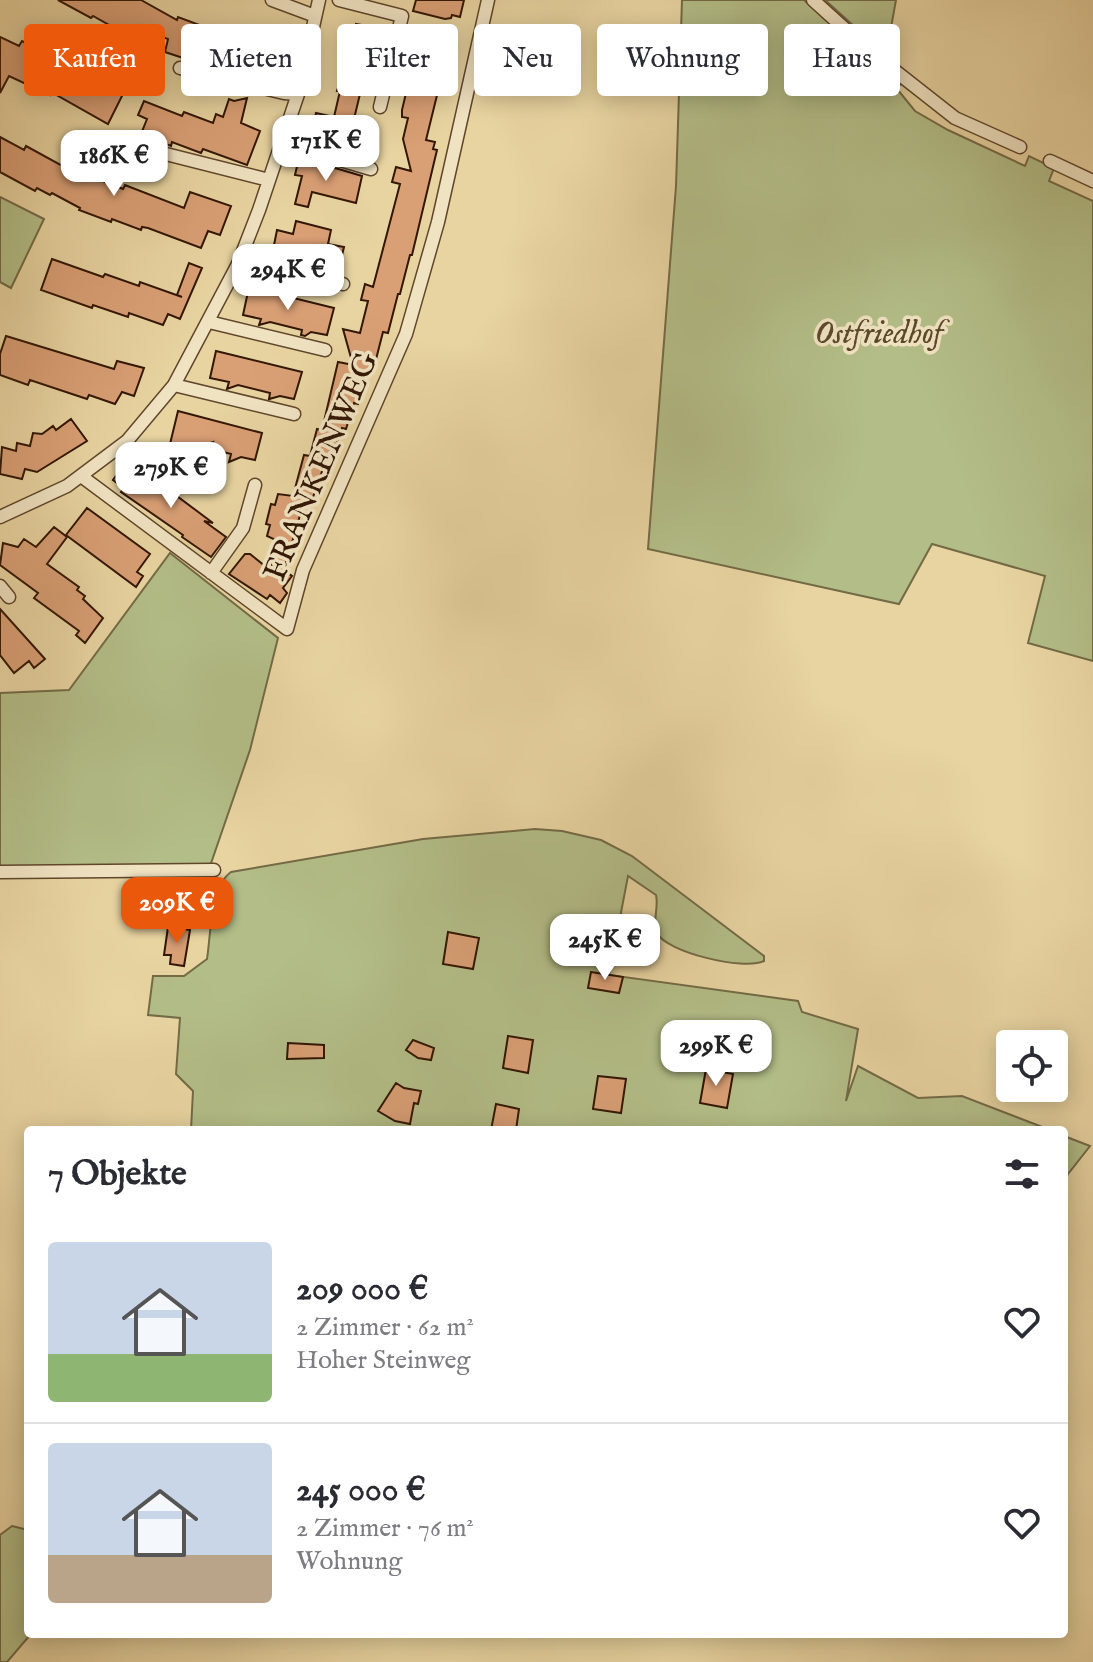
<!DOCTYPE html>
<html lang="de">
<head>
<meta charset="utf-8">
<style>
	:root { --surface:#fff; --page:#f7f7f7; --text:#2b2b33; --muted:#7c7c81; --line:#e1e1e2; --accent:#ea580c }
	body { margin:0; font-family:"IM FELL English",serif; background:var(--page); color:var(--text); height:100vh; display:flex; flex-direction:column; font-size:30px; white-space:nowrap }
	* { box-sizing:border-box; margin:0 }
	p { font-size:26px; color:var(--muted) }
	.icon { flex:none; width:44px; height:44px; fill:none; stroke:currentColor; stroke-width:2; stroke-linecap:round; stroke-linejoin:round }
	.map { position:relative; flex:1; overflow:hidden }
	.details { position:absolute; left:24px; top:1126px; width:1044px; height:512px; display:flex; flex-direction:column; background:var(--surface); border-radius:8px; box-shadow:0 4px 20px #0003 }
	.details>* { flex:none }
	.hud { position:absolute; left:24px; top:24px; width:1046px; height:72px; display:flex; gap:16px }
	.buttons { position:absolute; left:996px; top:1030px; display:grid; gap:16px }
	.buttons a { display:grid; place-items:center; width:72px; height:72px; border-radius:8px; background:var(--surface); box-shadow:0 4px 20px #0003; font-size:40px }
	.price { position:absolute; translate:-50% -68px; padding:0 18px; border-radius:16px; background:#fff; color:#222; font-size:26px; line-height:52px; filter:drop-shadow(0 2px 4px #0008) }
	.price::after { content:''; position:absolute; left:50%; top:48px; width:24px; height:18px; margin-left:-12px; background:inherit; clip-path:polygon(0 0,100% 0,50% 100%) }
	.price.current { background:var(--accent); color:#fff }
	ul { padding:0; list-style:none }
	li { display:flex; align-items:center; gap:24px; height:200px; padding:0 24px }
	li+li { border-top:2px solid var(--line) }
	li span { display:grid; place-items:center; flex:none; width:224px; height:160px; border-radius:8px; color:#555 }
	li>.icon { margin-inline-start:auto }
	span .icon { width:96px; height:96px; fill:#fffc; stroke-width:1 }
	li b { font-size:34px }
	h2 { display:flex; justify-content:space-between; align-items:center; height:96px; padding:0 24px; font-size:34px }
	.pill { padding:0 28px; border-radius:8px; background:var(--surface); box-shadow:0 4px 20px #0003; font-size:28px; line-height:72px }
	.pill.current { background:var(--accent); color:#fff }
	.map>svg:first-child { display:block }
</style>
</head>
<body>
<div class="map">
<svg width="1093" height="1662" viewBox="0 0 1093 1662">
	<rect width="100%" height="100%" fill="#e8d4a1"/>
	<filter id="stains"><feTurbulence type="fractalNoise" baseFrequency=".0025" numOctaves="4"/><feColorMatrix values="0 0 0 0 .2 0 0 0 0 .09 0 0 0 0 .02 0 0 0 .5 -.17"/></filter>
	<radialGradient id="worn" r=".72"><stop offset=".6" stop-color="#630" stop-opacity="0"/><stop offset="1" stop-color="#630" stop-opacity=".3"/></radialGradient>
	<!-- green -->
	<path fill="#b3bd87" stroke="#736a46" stroke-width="2" d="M682 0H804L863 54 902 82 897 89 915 111 948 130 1025 166 1029 156 1054 168 1049 181 1093 201V661L1028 643 1045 576 932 544 899 604 648 549 676 186Z
		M825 0H896L886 55Z
		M0 197 44 219 11 288 0 282Z
		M170 553 278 638 250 750 208 872 0 875V693L69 690Z
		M535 829 562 831 601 840 632 856 764 956V961C744 971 666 952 657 933 652 922 659 907 656 895L628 876 609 975 798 1001 802 1012 858 1029 846 1101 858 1066 918 1098 962 1096 1050 1130H191L193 1091 176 1074 180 1018 148 1015 153 976H184L207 959C211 934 210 887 231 872L423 839Z
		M1064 1136 1090 1146 1064 1179Z
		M12 1526 28 1530V1634H31L7 1662H0V1535Z"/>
	<!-- building -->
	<path fill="#d99f75" stroke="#331704" stroke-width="2" d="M58 0H141L177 20 178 17 210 29H217L218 27 274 46 276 42 289 47 277 77 265 73 263 79 230 67 229 70 199 59 198 63 165 52 168 39 156 34 151 43 122 27 120 31 93 16 91 18Z
		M416 0H464L460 17 452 15 451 18 445 19 413 11Z
		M356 24 379 28 378 31 382 32 364 95 360 94 353 123 376 129 370 158H367L310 142 316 113 334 117 340 91H337Z
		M0 37 19 46 22 41 52 56 54 52 124 92 108 124 51 92 50 95 9 76 0 93Z
		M428 40 457 47 448 85 440 83 426 140 435 142 433 149 437 150 412 255H410L400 294H398L388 333 383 332 373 371 368 370 358 404 354 403 346 429 342 428 333 455 330 454 326 460 312 500 305 498 284 570 292 576 283 588 287 593 280 603 270 595 267 599 229 574 245 554H250L270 570 278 541 267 536 270 525 266 524 271 504 275 505 278 494 293 496 304 455 310 456 317 429 322 430 338 362 353 365 343 329 360 333 368 301 361 300 365 284 373 287 400 184 392 182 396 167 411 171 403 139 408 118 402 117V110L410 76 417 78Z
		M247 98 241 123 260 131 247 165 203 149 201 153 172 142 171 146 141 134 147 119 138 115 144 101 182 116 184 112 213 123 216 114 223 117 229 99 234 101Z
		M0 137 24 150 26 146 66 168 69 163 83 171 82 173 123 189 125 185 184 208 190 192 231 206 220 235 208 231 201 248 148 228 142 227 141 230 112 219 111 222 79 210 80 208 52 193 50 195 37 188 35 191 0 172Z
		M305 159 362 176 356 203 312 192 308 207 295 204 302 176 295 175 298 162 304 163Z
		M296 221 331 230 328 244 344 247 338 271 318 266V262L289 255 288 259 272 255 277 230 293 234Z
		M52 259 103 277 105 274 139 286 140 282 182 297 177 295 189 263 202 268 180 319 168 314 163 325 129 313 128 317 93 305 92 308 41 290Z
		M249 287 334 308 327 335 311 332 305 336 301 335 302 330 270 322 259 325 261 319 243 315Z
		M6 336 114 369 117 361 144 368 134 396 122 392 115 404 89 395 87 399 30 380 28 385 0 375V354Z
		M216 351 302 372 294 399 280 396 269 399 270 393 238 385 227 389 229 382 210 378Z
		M178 411 262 433 255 460 241 457 229 462 231 454 211 449 213 442 193 449 170 444Z
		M71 419 87 441 37 472 25 469 22 479 0 474 2 447 16 451 17 443 30 446 33 433 42 434 53 426 56 430Z
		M121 469 132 477 138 469 146 476V473L213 523 204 521 226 537 211 557 182 537 183 535 121 492 124 488 113 480Z
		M87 508 150 554 137 572 143 576 136 587 66 535Z
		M54 527 67 537 47 564 79 587 77 590 85 596 83 599 103 618 85 643 76 635 79 631 34 598 38 593 0 565 3 543 18 547 24 539 36 547Z
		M0 609 45 659 34 668 29 661 14 673 0 655Z
		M168 927 190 930 184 966 170 964 171 955H164Z
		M448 932 479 938 473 969 443 964Z
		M591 972 623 977 619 993 588 988Z
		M508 1036 533 1040 528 1073 503 1068Z
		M413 1040 434 1048 431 1060 418 1058 406 1050Z
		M288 1043 324 1045V1058L287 1059Z
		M706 1069 733 1074 727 1108 700 1103Z
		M598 1076 626 1079 621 1113 593 1109Z
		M396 1083 404 1088 421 1091 418 1104 414 1103 410 1124 395 1121 378 1111Z
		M496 1104 519 1109 516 1130H491Z"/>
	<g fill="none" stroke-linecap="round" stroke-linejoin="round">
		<defs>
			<path id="minor" d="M272 0 315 16
				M339 0 402 16 380 107
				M813 0 866 48 955 118 1020 147
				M180 68 284 93 298 94
				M282 143 371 169
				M146 149 269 180
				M1050 161 1093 181
				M240 258 343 284
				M209 322 325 350
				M174 385 294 414
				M81 476 287 629 303 570 406 334 438 222 488 0
				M0 517 67 486 127 441 174 385 238 264 259 210 298 94 319 0
				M211 573 243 528 255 485
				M0 586 9 597
				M0 872 214 870"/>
		</defs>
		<!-- minor casing -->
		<use href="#minor" stroke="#60462b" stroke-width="15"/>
		<!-- minor -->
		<use href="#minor" stroke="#f0e3c2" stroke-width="12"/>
	</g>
	<g text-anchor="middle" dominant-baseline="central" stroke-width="7" stroke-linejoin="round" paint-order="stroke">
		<!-- park labels -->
		<g font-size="32" font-style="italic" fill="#59492b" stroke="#f0e3c2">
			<text x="879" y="334">Ostfriedhof</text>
		</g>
		<!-- street labels -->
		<g font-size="32" fill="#331704" stroke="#f0e3c2">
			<text transform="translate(322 467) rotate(-67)">FRANKENWEG</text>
		</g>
	</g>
	<rect width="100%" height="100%" filter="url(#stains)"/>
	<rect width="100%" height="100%" fill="url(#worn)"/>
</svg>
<div class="buttons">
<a><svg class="icon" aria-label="locate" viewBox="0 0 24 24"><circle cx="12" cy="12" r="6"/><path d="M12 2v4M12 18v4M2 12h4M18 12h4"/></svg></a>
</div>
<b class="price" style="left:326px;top:183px">171K €</b>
<b class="price" style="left:114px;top:198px">186K €</b>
<b class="price" style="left:288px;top:312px">294K €</b>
<b class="price" style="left:171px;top:510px">279K €</b>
<b class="price current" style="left:177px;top:945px">209K €</b>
<b class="price" style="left:605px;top:982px">245K €</b>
<b class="price" style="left:716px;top:1088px">299K €</b>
<div class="hud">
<a class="pill current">Kaufen</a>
<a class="pill">Mieten</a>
<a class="pill">Filter</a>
<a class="pill">Neu</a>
<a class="pill">Wohnung</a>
<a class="pill">Haus</a>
</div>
<section class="details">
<h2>7 Objekte<svg class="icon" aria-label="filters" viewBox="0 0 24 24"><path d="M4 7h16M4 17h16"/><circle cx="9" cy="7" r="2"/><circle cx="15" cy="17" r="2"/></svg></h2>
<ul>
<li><span style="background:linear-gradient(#c9d6e8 70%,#8fb573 0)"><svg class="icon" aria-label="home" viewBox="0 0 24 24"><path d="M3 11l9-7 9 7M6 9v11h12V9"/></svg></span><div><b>209 000 €</b><p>2 Zimmer · 62 m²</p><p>Hoher Steinweg</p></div><svg class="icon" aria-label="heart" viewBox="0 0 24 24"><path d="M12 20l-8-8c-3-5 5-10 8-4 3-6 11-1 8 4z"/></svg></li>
<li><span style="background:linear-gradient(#c9d6e8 70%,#b9a48a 0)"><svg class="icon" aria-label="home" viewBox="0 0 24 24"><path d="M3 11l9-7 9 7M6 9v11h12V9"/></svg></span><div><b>245 000 €</b><p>2 Zimmer · 76 m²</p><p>Wohnung</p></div><svg class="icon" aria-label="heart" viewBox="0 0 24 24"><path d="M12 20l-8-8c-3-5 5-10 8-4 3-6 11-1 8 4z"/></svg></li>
</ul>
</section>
</div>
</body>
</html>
